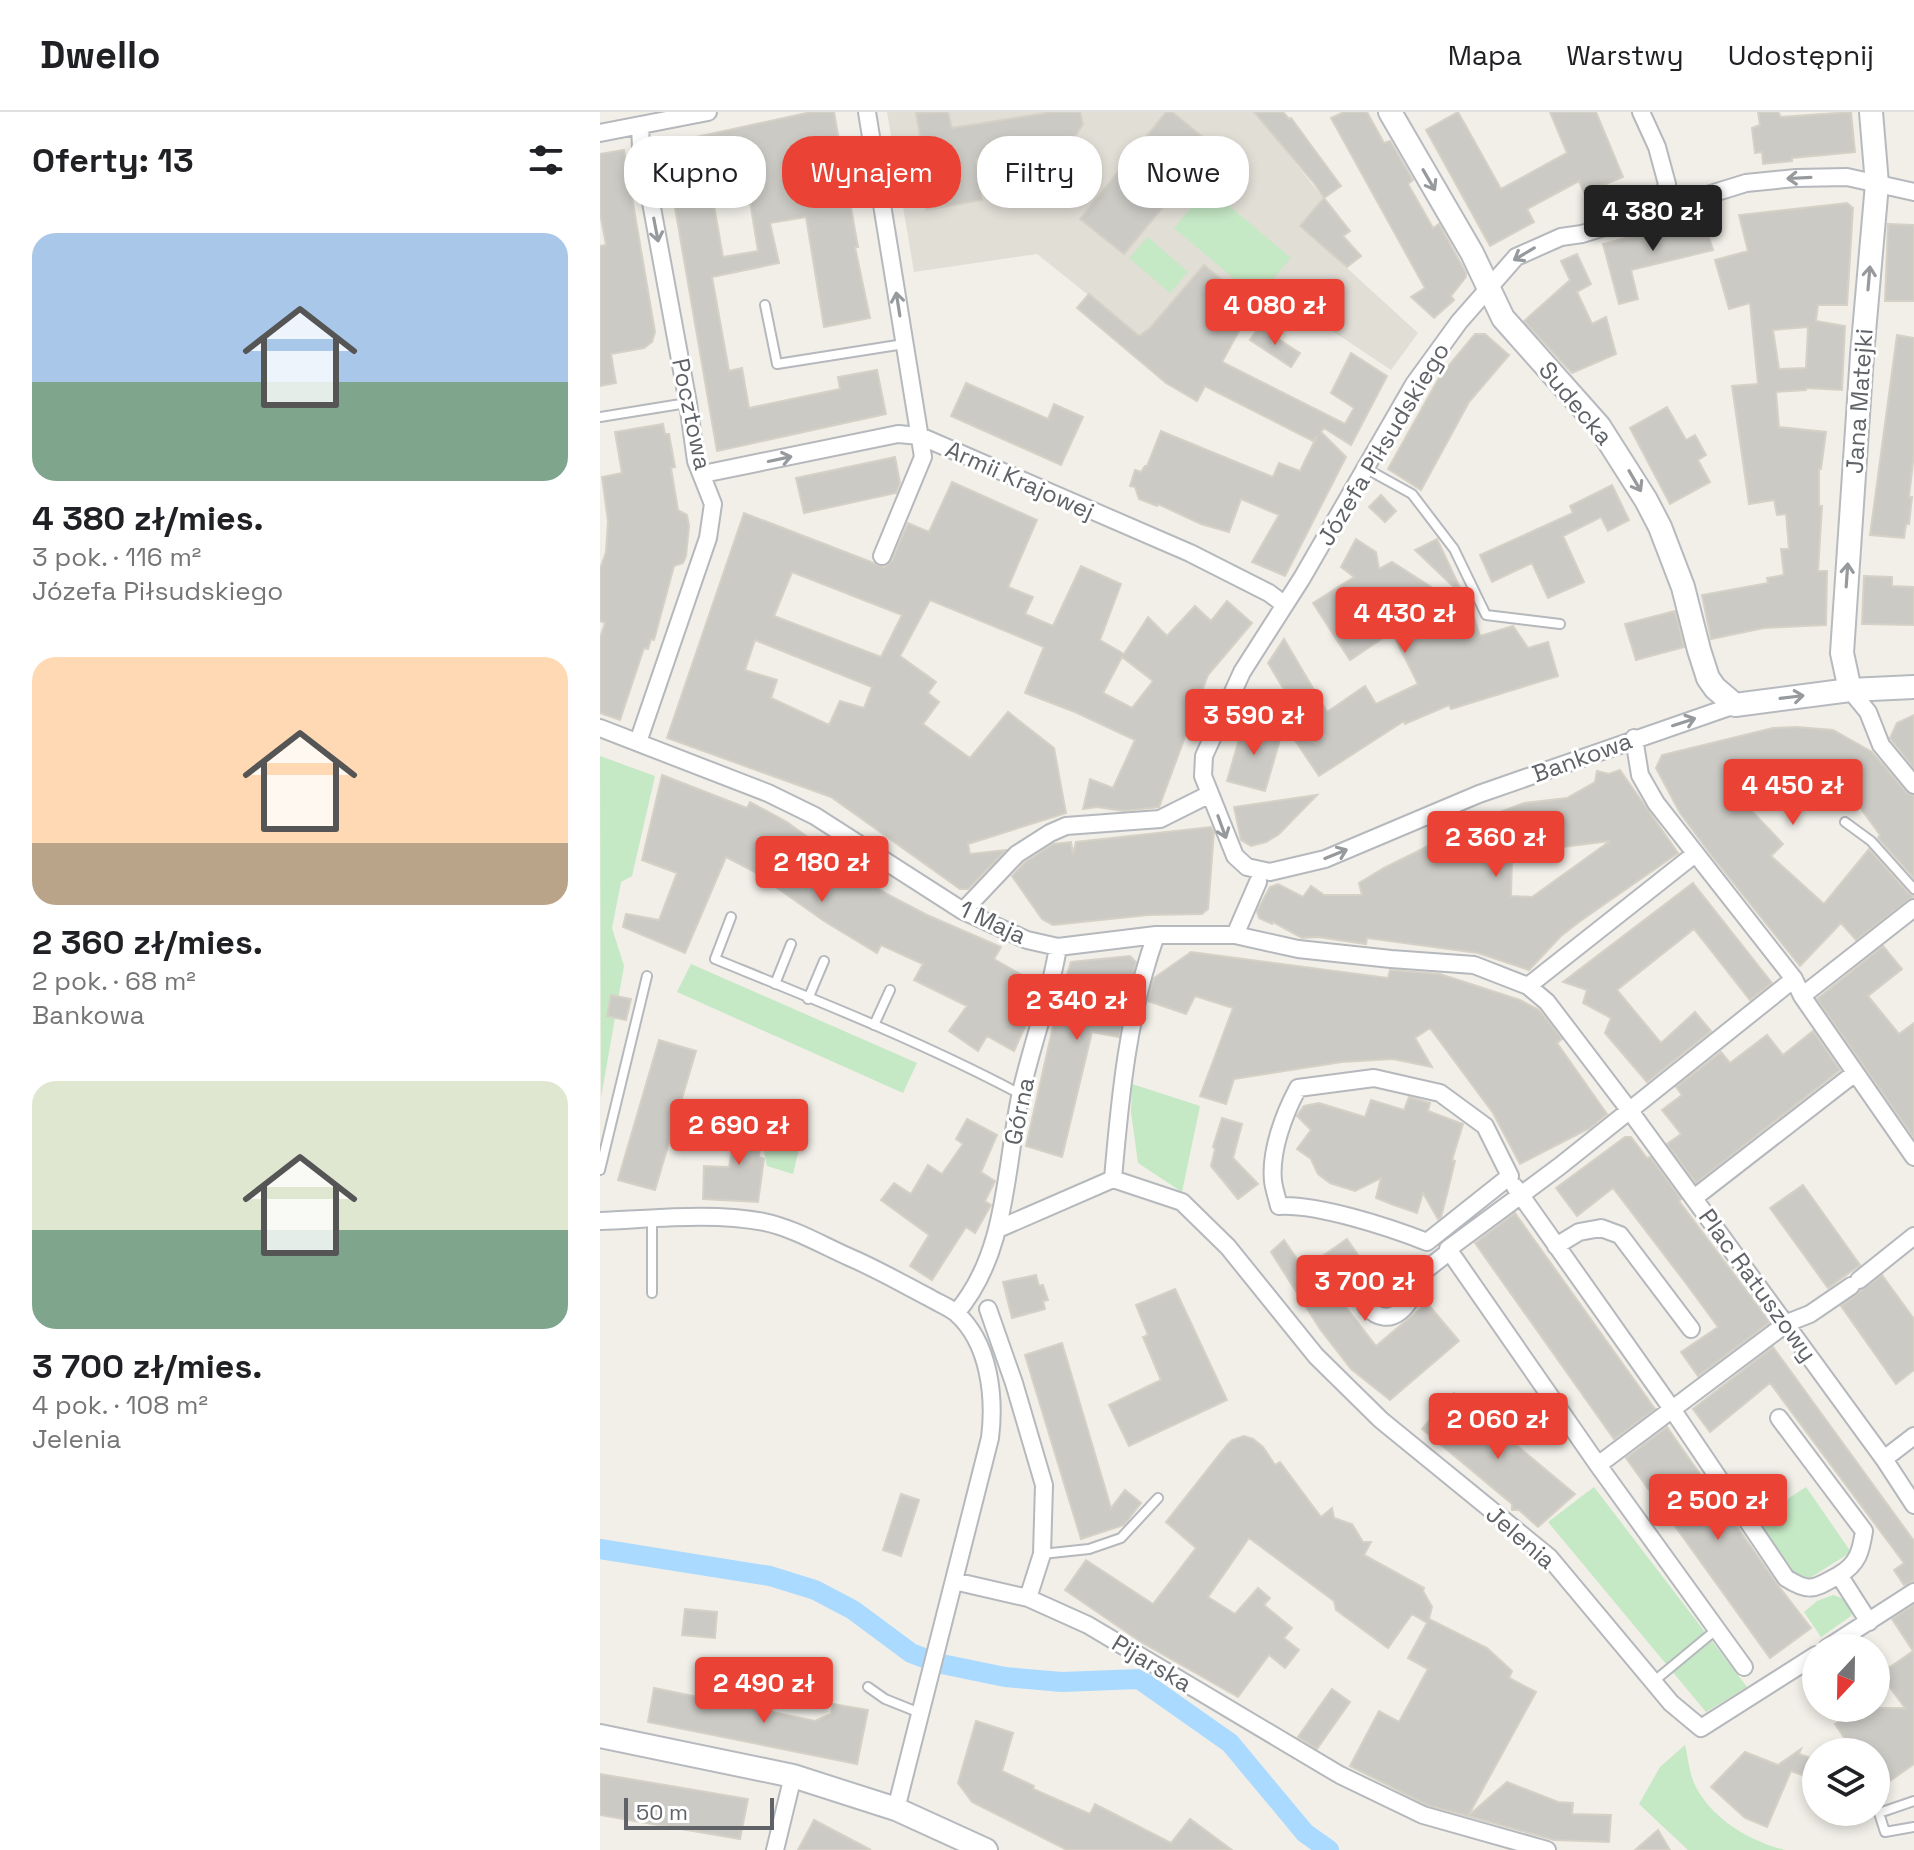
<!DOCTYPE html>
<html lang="pl">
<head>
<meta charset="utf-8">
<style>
	:root { --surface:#fff; --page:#f2f2f2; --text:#202124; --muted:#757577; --line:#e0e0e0; --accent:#ea4335 }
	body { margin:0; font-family:"Space Grotesk",sans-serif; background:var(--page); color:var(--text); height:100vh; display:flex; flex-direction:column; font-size:30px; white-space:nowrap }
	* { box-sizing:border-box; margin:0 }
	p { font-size:26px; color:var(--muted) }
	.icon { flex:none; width:44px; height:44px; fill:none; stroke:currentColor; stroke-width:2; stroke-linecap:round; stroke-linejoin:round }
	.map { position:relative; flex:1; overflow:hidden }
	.drawer { display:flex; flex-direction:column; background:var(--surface); width:600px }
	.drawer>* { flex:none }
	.hud { position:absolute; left:24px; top:24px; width:760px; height:72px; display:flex; gap:16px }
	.needle { width:52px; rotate:202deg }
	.controls { position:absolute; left:1202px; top:1522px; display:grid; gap:16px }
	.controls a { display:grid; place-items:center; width:88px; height:88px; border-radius:50%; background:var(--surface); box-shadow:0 4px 12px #0003; font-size:40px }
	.scale { position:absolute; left:24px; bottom:20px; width:150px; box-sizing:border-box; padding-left:8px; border:4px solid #5f6368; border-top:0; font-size:22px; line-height:28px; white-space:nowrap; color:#5f6368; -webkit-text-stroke:6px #fff; paint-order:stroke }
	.price { position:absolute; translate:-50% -68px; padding:0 18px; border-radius:8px; background:var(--accent); color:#fff; font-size:26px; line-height:52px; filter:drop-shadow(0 2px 4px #0008) }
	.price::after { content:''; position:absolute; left:50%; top:48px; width:24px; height:18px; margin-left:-12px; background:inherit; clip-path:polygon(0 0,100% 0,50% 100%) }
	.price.selected { background:#222; color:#fff }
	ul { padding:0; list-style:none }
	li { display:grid; align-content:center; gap:16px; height:424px; padding:0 32px }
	li span { display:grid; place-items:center; height:248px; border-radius:24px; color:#555 }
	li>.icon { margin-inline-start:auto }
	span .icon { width:144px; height:144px; fill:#fffc; stroke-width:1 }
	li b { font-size:34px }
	h2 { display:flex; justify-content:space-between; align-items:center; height:96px; padding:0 32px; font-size:34px }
	.tag { padding:0 28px; border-radius:32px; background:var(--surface); box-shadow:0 4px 12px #0003; font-size:28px; line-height:72px }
	.tag.selected { background:var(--accent); color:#fff }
	header { display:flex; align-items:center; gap:48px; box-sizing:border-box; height:112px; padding:0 40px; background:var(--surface); border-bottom:2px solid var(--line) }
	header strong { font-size:38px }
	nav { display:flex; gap:44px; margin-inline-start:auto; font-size:28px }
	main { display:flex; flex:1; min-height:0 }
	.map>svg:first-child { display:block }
</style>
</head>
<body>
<header>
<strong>Dwello</strong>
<nav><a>Mapa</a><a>Warstwy</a><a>Udostępnij</a></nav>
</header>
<main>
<section class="drawer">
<h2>Oferty: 13<svg class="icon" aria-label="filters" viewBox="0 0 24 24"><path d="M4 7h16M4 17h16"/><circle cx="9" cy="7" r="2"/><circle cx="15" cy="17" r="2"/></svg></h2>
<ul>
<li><span style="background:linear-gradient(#a9c7e8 60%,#7fa58c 0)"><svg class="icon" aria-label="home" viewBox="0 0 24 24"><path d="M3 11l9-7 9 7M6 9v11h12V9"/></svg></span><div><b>4 380 zł/mies.</b><p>3 pok. · 116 m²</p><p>Józefa Piłsudskiego</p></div></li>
<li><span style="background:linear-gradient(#ffd9b3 75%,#b9a48a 0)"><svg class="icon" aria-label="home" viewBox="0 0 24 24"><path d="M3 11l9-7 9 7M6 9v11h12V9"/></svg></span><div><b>2 360 zł/mies.</b><p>2 pok. · 68 m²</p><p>Bankowa</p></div></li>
<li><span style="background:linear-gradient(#dfe7d0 60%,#7fa58c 0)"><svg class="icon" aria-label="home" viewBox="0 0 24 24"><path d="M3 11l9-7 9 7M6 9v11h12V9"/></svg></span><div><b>3 700 zł/mies.</b><p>4 pok. · 108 m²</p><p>Jelenia</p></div></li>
</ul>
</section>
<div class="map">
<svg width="1314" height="1738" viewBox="0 0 1314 1738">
	<rect width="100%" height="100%" fill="#f1efe8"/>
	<!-- education -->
	<path fill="#e1ded6" d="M287 0H655L724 87 702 115 818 221 791 258 680 184 640 217 542 226 437 142 314 160Z"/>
	<!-- green -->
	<path fill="#c5e8c5" d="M608 76 691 146 657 186 574 116Z
		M548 125 588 160 570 181 529 146Z
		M0 644 55 664 32 764 21 770 12 816 24 854 1 986Z
		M91 852 317 951 303 981 77 880Z
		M532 972 600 994 582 1080 538 1051 531 1000Z
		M167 1009 203 1020 193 1062 167 1054 164 1039Z
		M994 1375 1147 1575 1106 1600 948 1410Z
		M1206 1375 1251 1440 1210 1466 1194 1461 1156 1407Z
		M1233 1483C1244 1486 1252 1491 1251 1504L1221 1525 1204 1500 1217 1489Z
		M1085 1633C1088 1645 1089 1659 1094 1671 1110 1706 1149 1729 1185 1738H1088L1039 1692 1060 1655Z"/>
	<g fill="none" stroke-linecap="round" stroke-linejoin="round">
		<!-- canal -->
		<path stroke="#aadaff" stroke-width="20" d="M0 1437 170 1464 215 1478 253 1498 311 1541 337 1551 405 1565 462 1570 539 1567 630 1631 705 1721 729 1738"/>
	</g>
	<!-- building -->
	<path fill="#cccac5" stroke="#d6d1c6" stroke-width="2" fill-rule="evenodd" d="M211 0H234L258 135H255L270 206 224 215 206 105 170 111 179 151 112 165 129 259 142 256 149 296 240 277 238 265 277 258 286 302 117 339 64 32ZM144 52 158 139 123 145 108 59Z
		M348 0 352 16 452 0H480L483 12 469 35 457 48 420 55 417 40 376 47 382 88 326 98 322 77 329 76 316 1Z
		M566 0H572L614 34 524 142 480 107Z
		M654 0H683L689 7 691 6 741 74 724 86 750 119 743 124 761 144 747 155 700 114 724 86 714 71Z
		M744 0H767L784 31 790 29 813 68 808 72 833 116 839 112 866 161V165L851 184 854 188 834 206 811 185 825 176 731 6Z
		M858 0 901 77 967 41 950 0H996L1023 65 984 81 979 69 927 97 934 110 890 134 826 18Z
		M1158 0H1178L1181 5 1251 0 1255 40 1192 46V49L1163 52 1162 40 1155 41 1152 16 1160 13Z
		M24 38 55 220 52 230 44 236 11 242 16 271 0 274V134L6 133 0 101V42Z
		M1247 91 1253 96 1247 193H1218L1216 209 1245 214 1242 278 1206 276V278L1176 280 1179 315 1226 320 1221 357H1219V394H1222L1218 459H1227L1226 513 1164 516 1111 527 1102 483 1168 471 1167 466 1184 463 1181 437H1189L1186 402 1177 403 1174 388 1149 392 1132 274 1158 272 1150 191 1129 197 1115 148 1148 139 1139 103ZM1208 215 1206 256 1179 257 1173 218Z
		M1103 106 1113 138 1031 158 1038 187 1019 192 1003 132Z
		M1288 112 1314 113V189H1285Z
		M977 142 991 172 977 180 992 212 1006 205 1016 242 972 261 924 209 970 168 961 149Z
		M604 153 633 177 614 199 640 217 622 250 745 312 754 296 731 281 751 241 787 264 751 333 724 316 721 320 746 345 685 464 652 450 679 403 641 387 629 420 601 412 558 392 557 394 539 387 535 375 530 374 535 358 541 360 545 354H547L561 319 673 365 679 351 700 359 717 324 713 329 605 274 597 289 566 271 477 196 489 182 539 224 550 216Z
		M659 215 700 241 691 255 650 228Z
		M875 222H885L909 243 869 290 821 378 788 357 840 264Z
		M1297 223 1314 226V342L1309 385H1312L1309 412H1306L1304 426 1270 423Z
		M366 271 448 307 454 292 483 305 461 353 351 304Z
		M1067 295 1086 328 1095 323 1106 343 1098 348 1110 370 1070 392 1030 316Z
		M63 312 65 322H69L75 355 71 356 78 398 87 403 89 414 86 444 83 451 74 454 54 528 51 527 48 537 44 536 20 608 0 601V526L5 511 0 509V457L6 440 8 409 2 365 22 361 15 320Z
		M295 345 300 371 296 381 204 401 196 366Z
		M352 370 437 408 408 475 433 485 425 502 453 514 481 454 521 472 500 528 524 542 548 505 567 524 595 494 611 509 627 489 652 511 608 563 559 695 524 699 497 695 483 697 490 667 513 676 535 628 475 600 425 581 444 535 330 488 300 544 336 570 328 581 339 590 323 612 370 646 408 600 454 636 466 701 368 732 370 742 406 738 368 777H360L231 685 67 626 144 401 284 455 292 448 308 411 329 420ZM192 460 302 503 281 545 174 504ZM155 528 272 575 264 596 240 589 229 613 171 586 177 568 145 558ZM522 545 553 569 532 596 503 581Z
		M1012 373 1029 408 1008 419 1001 405 963 424 984 470 948 486 932 451 892 470 880 443 973 401 970 394Z
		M781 383 796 399 785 410 769 395Z
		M756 427 776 440 779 457 792 450 855 490 861 482 815 438 837 427 873 503 880 524 913 514 928 536 948 530 958 564 851 597 849 593 805 612 804 609 719 664 692 624 716 631 668 551 684 527 727 600 765 574 776 592 818 572 792 520 750 548 713 491 754 465 741 455Z
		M1264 464 1292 465V474L1314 475V513L1262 512Z
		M1075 499 1084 535 1036 548 1025 512Z
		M1314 603V656L1290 626 1297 611Z
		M644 610 682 621 665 679 627 669Z
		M1197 615 1233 618 1272 640 1306 680 1314 684V766L1278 726 1280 723 1253 686 1209 664 1206 668 1186 657 1179 667 1176 665 1148 695 1183 732 1171 744 1224 792 1269 737 1309 782 1314 784 1256 828 1241 811 1200 854 1112 744 1080 701 1056 656 1062 643 1173 616Z
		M1020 658 1078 741 979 810 961 824 929 858 878 841 767 826 766 832 718 825 702 826 673 810 672 812 659 806 657 799 670 775 678 772 703 785 711 774 724 783H762L759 771 784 756 885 706 924 691 967 686 995 670 997 659 1009 662ZM1010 729 932 785 911 784 912 746 921 745V740Z
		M62 663 147 696 150 690 187 710 285 781 327 803 401 835 394 847 425 865 419 875 436 883 430 904 414 939 387 924 378 939 349 919 367 894 314 868 323 852 281 833 277 841 224 809 153 759 126 745 85 841 23 815 26 802 59 808 77 761 42 748Z
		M717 683 678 723 666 730 651 734 641 728 634 695Z
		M611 715 614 720 608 797 602 802 548 803 453 813 442 807 412 764 424 751 453 732 471 730 473 742 476 730Z
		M1093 771 1172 871 1150 888 1094 817 1017 878 1061 931 1095 900 1111 919 1047 970 1005 921 1011 906 983 891 987 878 963 870Z
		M1283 834 1302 857 1268 884 1299 922 1314 911V1026L1217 887Z
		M591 840 788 866 790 858 840 862 920 888 939 898 962 927 957 931 1007 1002 990 1016 920 1052 893 1001 830 916 815 926 832 955 793 947 742 950 634 967 626 992 600 984 633 896 595 884 586 902 548 889 554 866Z
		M530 844 536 850 519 925 492 920 462 1045 426 1034 459 888 471 850Z
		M11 883 31 887 26 908 7 904Z
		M1213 919 1240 958 1096 1071 1067 1032 1081 1022 1062 998 1082 983 1076 975 1121 940 1130 951 1167 923 1183 943Z
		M59 928 96 939 55 1078 18 1068Z
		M809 985 830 991 828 999 863 1012 852 1048 855 1049 847 1082 841 1105 838 1107 823 1081 817 1101 791 1092 776 1086 781 1066 755 1079 730 1071 718 1062 711 1047 697 1037 711 1018 697 1004 704 994 719 991 765 1005 771 988 804 998Z
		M150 994 164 998 159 1045 164 1047 158 1090 103 1087 104 1054 129 1055 133 1033 140 1034Z
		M622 1006 642 1012 633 1046 658 1072 638 1087 611 1054 615 1037 613 1035Z
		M367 1007 397 1023 381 1060 395 1069 385 1089 391 1093 375 1121 366 1115 332 1168 310 1154 329 1123 281 1088 294 1071 311 1082 328 1053 342 1062 363 1032 356 1027Z
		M1025 1025H1031L1047 1046 1050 1045 1081 1087 1079 1089 1170 1210 1098 1264 1081 1240 1118 1215 1085 1170 1013 1076 977 1104 956 1076Z
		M1203 1073 1260 1153 1228 1176 1170 1096Z
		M915 1101 1055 1297 1014 1327 875 1131Z
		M747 1127 765 1153 732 1177 776 1234 827 1191 859 1229 790 1288 751 1257 720 1217 671 1140 684 1128 704 1157Z
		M436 1163 439 1174 443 1173 448 1188 443 1189 445 1197 412 1206 403 1170Z
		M1282 1163 1314 1207V1258L1296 1272 1241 1194Z
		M575 1177 627 1288 529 1334 509 1293 561 1268 543 1225 548 1223 536 1193Z
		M462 1231 511 1396 525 1378 541 1391 524 1413 481 1427 425 1243Z
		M1173 1235 1314 1429V1469L1304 1473 1294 1458 1304 1451 1170 1271 1110 1320 1093 1297Z
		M854 1281 975 1382 938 1415 919 1398H912V1392L822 1317Z
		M1067 1315 1177 1472 1211 1516 1170 1546 1026 1346Z
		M644 1324 653 1327 663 1335 675 1353 680 1350 721 1405 732 1396 734 1406 752 1412 763 1430H771L764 1443 824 1476 823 1479 832 1495 829 1507 887 1536 912 1559 909 1566 936 1580 868 1704 827 1693 750 1654 779 1599 799 1610 828 1557 808 1546 827 1511 812 1502 788 1536 736 1498 734 1489 649 1426 608 1485 635 1502 658 1476 670 1486 664 1493 692 1516 684 1526 699 1538 685 1556 669 1543 638 1585 541 1530 465 1478 486 1448 553 1492 596 1436 566 1410 627 1333 632 1328Z
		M301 1382 319 1388 301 1444 283 1438Z
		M1314 1493V1652L1290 1669 1276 1648V1640H1254L1235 1612 1258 1596H1305L1280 1562 1313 1539 1292 1507Z
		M85 1497 117 1500 115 1526 82 1523Z
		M54 1576 215 1609 231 1602 233 1592 268 1598 257 1652 48 1610Z
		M732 1577 750 1590 717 1637 698 1625Z
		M376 1609 413 1621 402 1659 434 1674 433 1677 490 1702 495 1692 571 1731 590 1707 632 1738H467L372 1690 358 1671Z
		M1201 1637 1199 1642 1216 1648V1668L1191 1659 1167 1715 1145 1706 1111 1675 1145 1640 1178 1653Z
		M0 1662 148 1687 140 1727 0 1703Z
		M907 1670 958 1690 973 1691 972 1702 1011 1703 1009 1730 954 1728 868 1704Z
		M214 1708 271 1738H198Z
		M1058 1718 1070 1738H1035Z"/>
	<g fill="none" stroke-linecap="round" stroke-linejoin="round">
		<defs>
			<path id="lane" d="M165 193 177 252 304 232
				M0 305 87 291
				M765 356 812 382 854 437 886 503 960 512
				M1245 710 1271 729 1314 777
				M131 805 115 847C218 889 322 930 420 982
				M175 872 191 832
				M208 887 224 849
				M274 913 290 878
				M0 1058 47 864
				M52 1108V1181
				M442 1442 489 1437 521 1426 558 1386
				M1053 1570 1117 1517
				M268 1575 285 1587 320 1601
				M1314 1689 1279 1701 1285 1720 1314 1715"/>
			<path id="street" d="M267 0 323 345 282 444
				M1041 0 1057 35 1067 72 1059 98
				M0 21 108 0
				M103 362 298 322 320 324 590 441 669 481 685 493
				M1250 578 1268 600 1281 633 1314 673
				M1135 593 879 682 725 747 670 760 647 755 635 744 603 664 604 644 642 560 702 466 814 272 859 210 916 145 961 125 982 122 1146 71 1196 66 1247 65 1314 80
				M0 616 168 681 215 704 363 799 427 828 458 835 556 823H635L698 837 791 847 874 853 928 874 947 890 1030 999 1284 1347 1314 1393
				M1034 626 1040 663 1056 691 1194 867 1202 884 1314 1045
				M38 630 108 426 113 392 96 349 88 291 41 36 40 13
				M363 799 417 742 450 721 466 714 560 707 610 682
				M635 823 658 770
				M928 874 1095 742
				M1202 884 1314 796
				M774 966 840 981 885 1014 910 1064 827 1130C789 1115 718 1092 679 1094 677 1086 674 1077 673 1069 670 1039 684 1002 698 976Z
				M513 1067C520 985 528 901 556 823
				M915 1075 1072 1297 1186 1466C1211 1482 1215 1476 1239 1463L1269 1510
				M1094 1086 1255 961
				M0 1109C53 1107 112 1100 164 1110 193 1116 222 1133 249 1145 277 1157 303 1172 330 1186 338 1191 349 1195 356 1201 390 1231 395 1286 390 1326L296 1697
				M398 1117 513 1067 582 1090 628 1135 716 1244 781 1308 949 1445 1071 1591 1101 1616 1216 1543
				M956 1134 979 1120 1001 1116 1020 1123 1091 1217
				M793 1159 818 1164C815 1190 791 1222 766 1194L765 1178 782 1161Z
				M818 1164 850 1139
				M1259 1168 1314 1124
				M388 1197 414 1271 444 1373 442 1442 428 1486
				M356 1201C407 1142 405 1058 420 985 431 934 450 886 458 835
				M1179 1306 1264 1419C1261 1439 1258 1452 1239 1463
				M1284 1347 1314 1324
				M998 1353 1187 1211 1210 1202 1251 1174
				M354 1469 428 1486 488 1513 740 1663 823 1703 947 1738
				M1227 1536 1314 1480
				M1144 1555 998 1353 848 1137 960 1054 1194 867
				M175 1738 193 1664"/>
			<path id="secondary" d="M790 0 872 141 903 206 999 314 1046 388 1060 415 1083 475 1099 538 1108 566 1115 576 1135 593 1250 578 1314 575
				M1250 578 1242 541 1262 243 1277 72 1271 0
				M0 1624 193 1664 296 1697 386 1738"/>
		</defs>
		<!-- lane casing -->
		<use href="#lane" stroke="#b5b8bc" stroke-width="12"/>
		<!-- street casing -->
		<use href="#street" stroke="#b5b8bc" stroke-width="20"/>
		<!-- secondary casing -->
		<use href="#secondary" stroke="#b6babf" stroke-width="26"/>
		<!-- lane -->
		<use href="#lane" stroke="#fff" stroke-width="8"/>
		<!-- street -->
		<use href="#street" stroke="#fff" stroke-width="16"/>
		<!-- secondary -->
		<use href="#secondary" stroke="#fff" stroke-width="22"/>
	</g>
	<!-- one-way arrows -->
	<defs><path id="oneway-shaft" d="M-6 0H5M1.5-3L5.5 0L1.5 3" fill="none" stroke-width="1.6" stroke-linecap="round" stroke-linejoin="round" transform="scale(2)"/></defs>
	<g stroke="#979a9d">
		<use href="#oneway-shaft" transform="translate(1199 66) rotate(177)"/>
		<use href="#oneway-shaft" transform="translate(829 68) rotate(60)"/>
		<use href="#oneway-shaft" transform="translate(56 118) rotate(79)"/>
		<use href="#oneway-shaft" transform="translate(924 142) rotate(149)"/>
		<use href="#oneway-shaft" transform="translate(1269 166) rotate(-85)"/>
		<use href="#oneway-shaft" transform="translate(298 192) rotate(-99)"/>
		<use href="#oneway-shaft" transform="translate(180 347) rotate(-12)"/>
		<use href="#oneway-shaft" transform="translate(1035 369) rotate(60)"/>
		<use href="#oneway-shaft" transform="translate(1247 463) rotate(-86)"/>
		<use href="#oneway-shaft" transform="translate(1192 585) rotate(-7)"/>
		<use href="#oneway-shaft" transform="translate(1084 610) rotate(-18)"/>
		<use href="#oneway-shaft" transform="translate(622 715) rotate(70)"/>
		<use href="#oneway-shaft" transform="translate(736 742) rotate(-22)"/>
	</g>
	<g text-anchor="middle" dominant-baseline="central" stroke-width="6" stroke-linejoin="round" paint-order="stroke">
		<!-- street labels -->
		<g font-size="24" fill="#5f6368" stroke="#fff">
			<text transform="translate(1259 289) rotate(-86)">Jana Matejki</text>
			<text transform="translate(976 291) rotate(50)">Sudecka</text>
			<text transform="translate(92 302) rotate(78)">Pocztowa</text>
			<text transform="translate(783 332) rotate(-59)">Józefa Piłsudskiego</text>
			<text transform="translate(420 368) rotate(24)">Armii Krajowej</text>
			<text transform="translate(982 645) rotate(-20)">Bankowa</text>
			<text transform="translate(393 810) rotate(25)">1 Maja</text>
			<text transform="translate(419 999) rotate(-78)">Górna</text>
			<text transform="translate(1158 1173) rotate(54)">Plac Ratuszowy</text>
			<text transform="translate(921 1425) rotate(41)">Jelenia</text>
			<text transform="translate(552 1551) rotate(31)">Pijarska</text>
		</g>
	</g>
</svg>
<div class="controls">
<a><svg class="needle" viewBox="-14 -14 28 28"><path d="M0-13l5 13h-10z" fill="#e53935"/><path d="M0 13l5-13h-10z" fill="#757577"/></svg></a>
<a><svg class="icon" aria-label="layers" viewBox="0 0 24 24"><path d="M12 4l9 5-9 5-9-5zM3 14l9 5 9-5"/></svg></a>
</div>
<div class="scale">50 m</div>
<b class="price selected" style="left:1053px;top:141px">4 380 zł</b>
<b class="price" style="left:675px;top:235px">4 080 zł</b>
<b class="price" style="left:805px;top:543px">4 430 zł</b>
<b class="price" style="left:654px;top:645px">3 590 zł</b>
<b class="price" style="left:1193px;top:715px">4 450 zł</b>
<b class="price" style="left:896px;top:767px">2 360 zł</b>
<b class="price" style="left:222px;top:792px">2 180 zł</b>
<b class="price" style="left:477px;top:930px">2 340 zł</b>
<b class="price" style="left:139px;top:1055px">2 690 zł</b>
<b class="price" style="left:765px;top:1211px">3 700 zł</b>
<b class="price" style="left:898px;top:1349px">2 060 zł</b>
<b class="price" style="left:1118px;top:1430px">2 500 zł</b>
<b class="price" style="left:164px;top:1613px">2 490 zł</b>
<div class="hud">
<a class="tag">Kupno</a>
<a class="tag selected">Wynajem</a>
<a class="tag">Filtry</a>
<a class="tag">Nowe</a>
</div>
</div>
</main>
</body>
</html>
